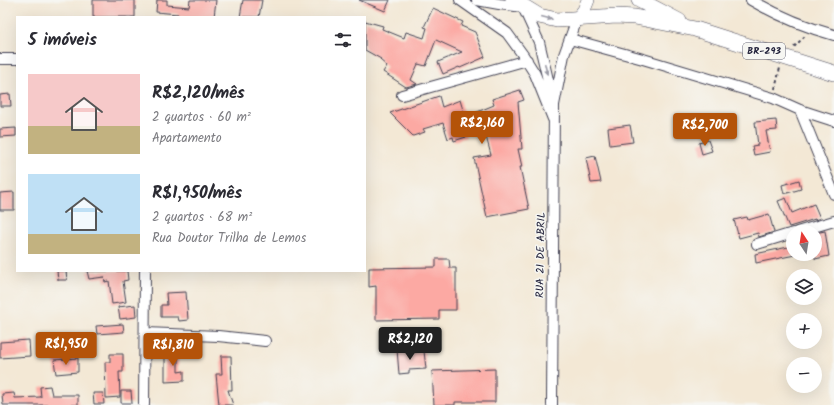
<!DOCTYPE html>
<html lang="pt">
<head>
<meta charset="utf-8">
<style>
	:root { --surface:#fff; --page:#f7f7f7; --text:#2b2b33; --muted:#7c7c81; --accent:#b45309 }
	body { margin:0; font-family:Kalam,sans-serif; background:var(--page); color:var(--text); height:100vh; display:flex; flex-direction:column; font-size:15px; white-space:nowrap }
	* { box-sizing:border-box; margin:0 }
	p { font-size:13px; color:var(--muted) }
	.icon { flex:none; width:22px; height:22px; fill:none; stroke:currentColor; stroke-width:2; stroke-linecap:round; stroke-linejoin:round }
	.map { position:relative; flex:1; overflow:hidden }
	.sheet { position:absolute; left:16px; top:16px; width:350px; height:256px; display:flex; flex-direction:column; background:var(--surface); border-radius:0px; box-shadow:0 4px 16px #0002 }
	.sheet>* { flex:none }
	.needle { width:26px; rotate:348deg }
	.buttons { position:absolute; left:786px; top:225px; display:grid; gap:8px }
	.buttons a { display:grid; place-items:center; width:36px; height:36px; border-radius:50%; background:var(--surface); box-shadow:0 4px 16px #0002; font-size:20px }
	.price { position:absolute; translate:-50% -34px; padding:0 9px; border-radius:4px; background:var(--accent); color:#fff; font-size:13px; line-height:26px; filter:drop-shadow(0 1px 2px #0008) }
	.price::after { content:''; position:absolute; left:50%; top:24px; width:12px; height:9px; margin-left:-6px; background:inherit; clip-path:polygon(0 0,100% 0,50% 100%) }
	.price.selected { background:#222; color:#fff }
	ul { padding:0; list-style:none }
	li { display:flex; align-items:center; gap:12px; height:100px; padding:0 12px }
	li span { display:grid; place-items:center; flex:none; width:112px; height:80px; border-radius:0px; color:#555 }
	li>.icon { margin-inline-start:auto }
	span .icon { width:48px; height:48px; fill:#fffc; stroke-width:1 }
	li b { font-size:17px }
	h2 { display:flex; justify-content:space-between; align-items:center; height:48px; padding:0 12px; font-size:17px }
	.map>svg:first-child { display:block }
</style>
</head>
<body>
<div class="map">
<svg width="834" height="405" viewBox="0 0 834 405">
	<rect width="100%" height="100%" fill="#f6f6f2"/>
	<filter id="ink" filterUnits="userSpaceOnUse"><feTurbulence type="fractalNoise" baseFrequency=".025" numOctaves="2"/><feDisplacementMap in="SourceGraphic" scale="8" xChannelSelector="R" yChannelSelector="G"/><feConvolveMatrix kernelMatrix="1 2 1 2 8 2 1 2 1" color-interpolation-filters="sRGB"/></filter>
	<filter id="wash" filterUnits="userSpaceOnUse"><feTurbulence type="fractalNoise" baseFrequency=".012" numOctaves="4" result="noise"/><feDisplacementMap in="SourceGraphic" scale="16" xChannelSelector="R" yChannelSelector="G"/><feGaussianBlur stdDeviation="0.9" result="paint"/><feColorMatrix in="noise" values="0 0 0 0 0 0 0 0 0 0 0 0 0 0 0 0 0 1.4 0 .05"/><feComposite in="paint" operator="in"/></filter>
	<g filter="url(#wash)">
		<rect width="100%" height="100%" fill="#f3e8d5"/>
		<g id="blocks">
			<!-- building -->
			<path fill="#fca9a3" d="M93 0H135V17H93Z
				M157 0H167V5L189 7 190 0H216L214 17H177L178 14 156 12Z
				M243 0H262L259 17H240Z
				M359 0H390L385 11Z
				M433 8 463 22 461 26 475 32 485 57 460 68 459 67 443 74 438 62 462 52 436 40 426 66 418 64 411 80 417 84 406 87 383 72 387 66 380 60 381 59 365 50V21L383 26 382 29 404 38 406 32 424 38 427 28 424 27Z
				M520 90 524 100 518 102 522 149H518L522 167H520L529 209 487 217 474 158 491 155 484 129 465 134 466 137 454 141 453 137 448 139 443 123 423 129 425 132 413 136 390 113 439 96 442 107 460 100 465 117 494 105 492 99Z
				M10 94 11 106H0V95Z
				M776 120 777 130 766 131 770 152 754 155 752 146 758 145 755 122Z
				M630 125 633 142 610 145 608 128Z
				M16 128V136L0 137V129Z
				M708 140 712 151 702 154 699 143Z
				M595 156 601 182 591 183 586 158Z
				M799 180 801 189 784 194 782 185Z
				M14 192V210H0V193Z
				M786 198 792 213 814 204 820 218 815 220V219L789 227 778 201Z
				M769 214 774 232 759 237 758 233 739 238 734 220 747 217 748 220Z
				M825 231 829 256 815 259V233Z
				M793 246V254L795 255 756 263 755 254Z
				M436 259H449L450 268H456V310H439V319L376 320V286L369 287V268L436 267Z
				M57 271H66L67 280H58Z
				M87 271H127L128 280 123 281 126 302 112 304 109 281 105 282 104 277 89 279Z
				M186 292 188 320 179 321 178 317H161V305H167L166 293Z
				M135 305 136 317 120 319 118 307Z
				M123 324 124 332 97 334 96 326Z
				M29 340 30 356 0 358V342Z
				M406 348 407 353 424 351 426 369 409 370V373L399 374 397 349Z
				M165 350H178V372L184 371V381L165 382Z
				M110 354H123V372H119L120 397 106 398 105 362H110Z
				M221 356H231L232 390H228L233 405H219L216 374H222Z
				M78 358V372L56 374 54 360Z
				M495 369V402H455V405H434L432 371Z
				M50 386 52 395H78V405H3L2 394 14 393 15 398 41 397 40 387Z
				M121 391H131L132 403H121Z
				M93 393H103L104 404H94Z"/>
		</g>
	</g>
	<g filter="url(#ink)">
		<use href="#blocks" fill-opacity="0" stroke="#414052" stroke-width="1"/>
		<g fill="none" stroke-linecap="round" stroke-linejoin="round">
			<defs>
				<path id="minor" d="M460 0 507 33 523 55 535 74 553 119
					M477 0 499 4 523 7 539 42 553 101
					M751 0C777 15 805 27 834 35
					M570 39 643 59 773 98 800 110 834 121
					M0 59H17
					M402 95 527 60
					M800 110 834 194
					M797 232 834 221
					M757 244 793 233
					M146 333 218 336 265 341
					M144 405 145 271
					M552 405 554 105 564 55 577 19"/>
				<path id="major" d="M577 19 584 10 588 0"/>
				<path id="highway" d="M513 0 539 16 557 20 616 16 635 17 695 29 834 73
					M639 0 679 21"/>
			</defs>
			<!-- minor casing -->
			<use href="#minor" stroke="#414052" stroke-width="12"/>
			<!-- major casing -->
			<use href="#major" stroke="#414052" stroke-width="14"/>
			<!-- highway casing -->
			<use href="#highway" stroke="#414052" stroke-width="16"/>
			<!-- path -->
			<path stroke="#414052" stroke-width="2" stroke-dasharray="3 3" stroke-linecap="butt" d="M794 47 805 36
				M775 89 780 68"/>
			<!-- minor -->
			<use href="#minor" stroke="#fff" stroke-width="10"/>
			<!-- major -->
			<use href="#major" stroke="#fff" stroke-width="13"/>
			<!-- highway -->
			<use href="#highway" stroke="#fff" stroke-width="15"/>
		</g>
		<!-- one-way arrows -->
		<defs><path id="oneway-solid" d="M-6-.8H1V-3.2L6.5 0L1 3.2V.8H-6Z"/></defs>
		<g fill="#9c9ca7">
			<use href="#oneway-solid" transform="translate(547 18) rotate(14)"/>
			<use href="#oneway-solid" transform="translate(546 69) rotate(77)"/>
		</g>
	</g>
	<g text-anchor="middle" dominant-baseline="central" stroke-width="3" stroke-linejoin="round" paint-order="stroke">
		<!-- shield labels -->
		<rect fill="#f6f6f2" stroke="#626272" stroke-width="1" x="743" y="43" width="42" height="16" rx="3"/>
		<g font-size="10" font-weight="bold" fill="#22223b">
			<text x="764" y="51">BR-293</text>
		</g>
		<!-- street labels -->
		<g font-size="11" fill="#22223b" stroke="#f6f6f2">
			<text transform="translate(541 255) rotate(-89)">RUA 21 DE ABRIL</text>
		</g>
	</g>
</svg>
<div class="buttons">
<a><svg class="needle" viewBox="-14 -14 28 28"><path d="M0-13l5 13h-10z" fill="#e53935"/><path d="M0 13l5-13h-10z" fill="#7c7c81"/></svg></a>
<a><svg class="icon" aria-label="layers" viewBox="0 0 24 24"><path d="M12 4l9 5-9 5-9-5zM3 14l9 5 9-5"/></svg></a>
<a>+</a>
<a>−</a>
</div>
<b class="price" style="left:482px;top:145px">R$2,160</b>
<b class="price" style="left:705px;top:147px">R$2,700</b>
<b class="price selected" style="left:410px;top:361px">R$2,120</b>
<b class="price" style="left:66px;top:366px">R$1,950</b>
<b class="price" style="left:173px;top:367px">R$1,810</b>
<section class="sheet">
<h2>5 imóveis<svg class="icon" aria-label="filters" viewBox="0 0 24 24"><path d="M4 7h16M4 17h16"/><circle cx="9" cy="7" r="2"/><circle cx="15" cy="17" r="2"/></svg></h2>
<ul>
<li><span style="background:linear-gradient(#f6c9c9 65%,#c2b280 0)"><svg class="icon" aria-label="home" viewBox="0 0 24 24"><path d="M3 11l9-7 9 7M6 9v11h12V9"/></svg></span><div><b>R$2,120/mês</b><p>2 quartos · 60 m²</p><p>Apartamento</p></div></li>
<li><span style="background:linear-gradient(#bfe0f5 75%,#c2b280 0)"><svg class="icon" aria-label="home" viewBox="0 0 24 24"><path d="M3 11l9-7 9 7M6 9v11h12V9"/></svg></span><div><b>R$1,950/mês</b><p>2 quartos · 68 m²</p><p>Rua Doutor Trilha de Lemos</p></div></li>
</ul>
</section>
</div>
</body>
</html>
